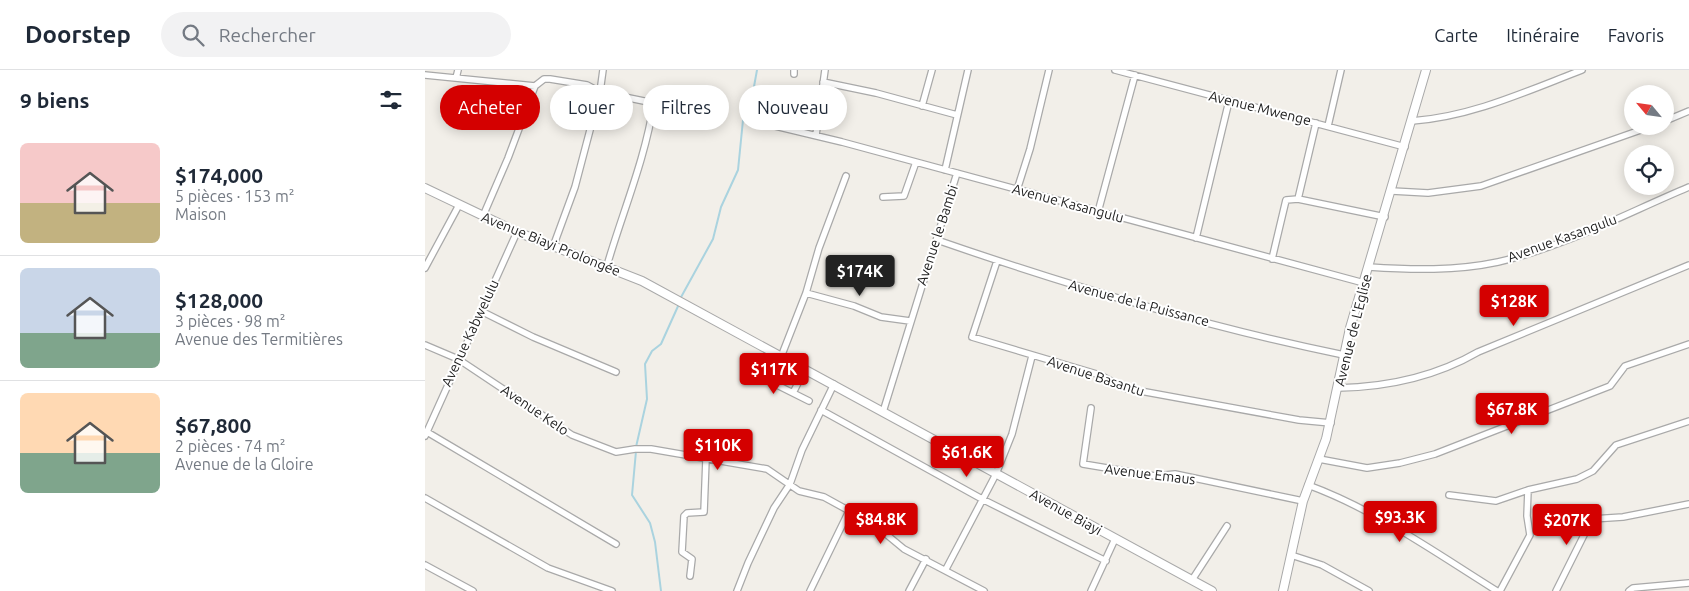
<!DOCTYPE html>
<html lang="fr">
<head>
<meta charset="utf-8">
<style>
	:root { --surface:#fff; --page:#f2f2f3; --text:#1f2937; --muted:#747a83; --line:#e0e1e3; --accent:#d40000 }
	body { margin:0; font-family:Ubuntu,sans-serif; background:var(--page); color:var(--text); height:100vh; display:flex; flex-direction:column; font-size:19px; white-space:nowrap }
	* { box-sizing:border-box; margin:0 }
	p { font-size:16px; color:var(--muted) }
	.icon { flex:none; width:28px; height:28px; fill:none; stroke:currentColor; stroke-width:2; stroke-linecap:round; stroke-linejoin:round }
	.map { position:relative; flex:1; overflow:hidden }
	.side { display:flex; flex-direction:column; background:var(--surface); width:425px }
	.side>* { flex:none }
	.hud { position:absolute; left:15px; top:15px; width:475px; height:45px; display:flex; gap:10px }
	.needle { width:32px; rotate:299deg }
	.fabs { position:absolute; left:1199px; top:15px; display:grid; gap:10px }
	.fabs a { display:grid; place-items:center; width:50px; height:50px; border-radius:50%; background:var(--surface); box-shadow:0 2px 12px #0003; font-size:25px }
	.price { position:absolute; translate:-50% -42px; padding:0 11px; border-radius:5px; background:var(--accent); color:#fff; font-size:16px; line-height:32px; filter:drop-shadow(0 1px 2px #0008) }
	.price::after { content:''; position:absolute; left:50%; top:30px; width:15px; height:11px; margin-left:-8px; background:inherit; clip-path:polygon(0 0,100% 0,50% 100%) }
	.price.current { background:#222; color:#fff }
	ul { padding:0; list-style:none }
	li { display:flex; align-items:center; gap:15px; height:125px; padding:0 20px }
	li+li { border-top:1px solid var(--line) }
	li span { display:grid; place-items:center; flex:none; width:140px; height:100px; border-radius:8px; color:#555 }
	li>.icon { margin-inline-start:auto }
	span .icon { width:60px; height:60px; fill:#fffc; stroke-width:1 }
	li b { font-size:21px }
	h2 { display:flex; justify-content:space-between; align-items:center; height:60px; padding:0 20px; font-size:21px }
	.tag { padding:0 18px; border-radius:22px; background:var(--surface); box-shadow:0 2px 12px #0003; font-size:18px; line-height:45px }
	.tag.current { background:var(--accent); color:#fff }
	header { display:flex; align-items:center; gap:30px; box-sizing:border-box; height:70px; padding:0 25px; background:var(--surface); border-bottom:1px solid var(--line) }
	header strong { font-size:24px }
	nav { display:flex; gap:28px; margin-inline-start:auto; font-size:18px }
	.search { width:350px; height:45px; background:var(--page); display:flex; align-items:center; gap:12px; box-sizing:border-box; padding:0 18px; border-radius:28px; color:var(--muted); font-size:19px }
	main { display:flex; flex:1; min-height:0 }
	.map>svg:first-child { display:block }
</style>
</head>
<body>
<header>
<strong>Doorstep</strong>
<div class="search"><svg class="icon" aria-label="search" viewBox="0 0 24 24"><circle cx="10" cy="10" r="6"/><path d="M15 15l6 6"/></svg>Rechercher</div>
<nav><a>Carte</a><a>Itinéraire</a><a>Favoris</a></nav>
</header>
<main>
<section class="side">
<h2>9 biens<svg class="icon" aria-label="filters" viewBox="0 0 24 24"><path d="M4 7h16M4 17h16"/><circle cx="9" cy="7" r="2"/><circle cx="15" cy="17" r="2"/></svg></h2>
<ul>
<li><span style="background:linear-gradient(#f6c9c9 60%,#c2b280 0)"><svg class="icon" aria-label="home" viewBox="0 0 24 24"><path d="M3 11l9-7 9 7M6 9v11h12V9"/></svg></span><div><b>$174,000</b><p>5 pièces · 153 m²</p><p>Maison</p></div></li>
<li><span style="background:linear-gradient(#c9d6e8 65%,#7fa58c 0)"><svg class="icon" aria-label="home" viewBox="0 0 24 24"><path d="M3 11l9-7 9 7M6 9v11h12V9"/></svg></span><div><b>$128,000</b><p>3 pièces · 98 m²</p><p>Avenue des Termitières</p></div></li>
<li><span style="background:linear-gradient(#ffd9b3 60%,#7fa58c 0)"><svg class="icon" aria-label="home" viewBox="0 0 24 24"><path d="M3 11l9-7 9 7M6 9v11h12V9"/></svg></span><div><b>$67,800</b><p>2 pièces · 74 m²</p><p>Avenue de la Gloire</p></div></li>
</ul>
</section>
<div class="map">
<svg width="1264" height="521" viewBox="0 0 1264 521">
	<rect width="100%" height="100%" fill="#f2efe9"/>
	<g fill="none" stroke-linecap="round" stroke-linejoin="round">
		<!-- stream -->
		<path stroke="#aad3df" stroke-width="2" d="M255 229 288 169 296 137 313 100 319 40 328 22 332 0
			M211 377 222 329 220 294 227 281 236 274 254 234
			M211 381 207 425 225 453 230 472 236 521"/>
		<defs>
			<path id="minor" d="M690 0 980 77
				M369 4V0
				M0 5 110 16
				M31 8 33 0
				M398 12 451 23 532 45
				M497 36 507 0
				M987 51C1046 47 1102 21 1157 0
				M1240 51 1264 41
				M346 55 417 72 939 213
				M903 56 916 0
				M391 65 400 0
				M520 100 543 0
				M592 120 605 79 624 0
				M967 121 1003 123 1056 116 1227 56
				M458 127 479 126 491 92
				M873 129 960 147
				M673 142 710 5
				M58 146 83 88 110 16 119 9H125L162 15 175 22 248 37
				M771 168 804 31
				M512 170C645 216 781 257 919 285
				M128 177 150 117 175 22 178 0
				M847 189 861 130 873 129 891 53
				M572 191 547 267 675 305 699 318 874 350 906 353
				M944 197C987 200 1031 201 1073 192 1139 177 1202 143 1264 117
				M0 198 34 135
				M181 199C197 143 220 91 229 32
				M381 223 429 236 456 247 485 251
				M56 241 108 267 191 302
				M0 275 33 289 147 365 191 382 210 379H226L342 399 374 421 399 427 450 455 479 479 559 521
				M356 287 381 223 394 178 421 106
				M322 300 384 331
				M913 318C962 317 1010 307 1053 282L1264 195
				M368 323 380 299
				M666 338 658 394 730 406 750 404 878 431
				M396 340 557 429 681 491
				M458 342 532 103
				M2 362 191 474
				M0 366 92 162
				M894 389 942 398 975 393 1010 384 1185 316 1200 296 1264 274
				M883 415C951 440 1011 483 1072 521
				M1024 425 1071 431 1103 420 1152 409 1168 401 1191 375 1264 351
				M0 428 123 498 187 521
				M866 485 897 495 944 521
				M0 495 48 521
				M521 499 571 404 587 364 607 286
				M265 506 267 489 257 482 259 446 262 443 279 442 281 389
				M767 510 802 456
				M312 521 323 493 349 438 365 414 377 380 409 314
				M385 521 424 441
				M484 521 501 489
				M666 521 690 469
				M1075 521 1105 465 1102 446 1103 420
				M1131 521 1167 449 1198 447 1264 434
				M1204 521 1208 518 1264 513"/>
			<path id="tertiary" d="M0 118 92 162 217 211 787 521
				M858 521 878 431 901 369 925 258 1001 0"/>
		</defs>
		<!-- minor casing -->
		<use href="#minor" stroke="#a9a9a9" stroke-width="8"/>
		<!-- tertiary casing -->
		<use href="#tertiary" stroke="#a9a9a9" stroke-width="10"/>
		<!-- minor -->
		<use href="#minor" stroke="#fff" stroke-width="5.5"/>
		<!-- tertiary -->
		<use href="#tertiary" stroke="#fff" stroke-width="8"/>
	</g>
	<g text-anchor="middle" dominant-baseline="central" stroke-width="4" stroke-linejoin="round" paint-order="stroke">
		<!-- street labels -->
		<g font-size="14" fill="#222" stroke="#fff">
			<text transform="translate(835 38) rotate(14)">Avenue Mwenge</text>
			<text transform="translate(643 133) rotate(15)">Avenue Kasangulu</text>
			<text transform="translate(512 165) rotate(-72)">Avenue le Bambi</text>
			<text transform="translate(1137 168) rotate(-20)">Avenue Kasangulu</text>
			<text transform="translate(126 174) rotate(22)">Avenue Biayi Prolongée</text>
			<text transform="translate(714 233) rotate(15)">Avenue de la Puissance</text>
			<text transform="translate(928 260) rotate(-76)">Avenue de L'Eglise</text>
			<text transform="translate(45 263) rotate(-65)">Avenue Kabwelulu</text>
			<text transform="translate(671 306) rotate(18)">Avenue Basantu</text>
			<text transform="translate(110 340) rotate(34)">Avenue Kelo</text>
			<text transform="translate(725 404) rotate(7)">Avenue Emaus</text>
			<text transform="translate(641 442) rotate(29)">Avenue Biayi</text>
		</g>
	</g>
</svg>
<div class="fabs">
<a><svg class="needle" viewBox="-14 -14 28 28"><path d="M0-13l5 13h-10z" fill="#e53935"/><path d="M0 13l5-13h-10z" fill="#747a83"/></svg></a>
<a><svg class="icon" aria-label="locate" viewBox="0 0 24 24"><circle cx="12" cy="12" r="6"/><path d="M12 2v4M12 18v4M2 12h4M18 12h4"/></svg></a>
</div>
<b class="price current" style="left:435px;top:227px">$174K</b>
<b class="price" style="left:1089px;top:257px">$128K</b>
<b class="price" style="left:349px;top:325px">$117K</b>
<b class="price" style="left:1087px;top:365px">$67.8K</b>
<b class="price" style="left:293px;top:401px">$110K</b>
<b class="price" style="left:542px;top:408px">$61.6K</b>
<b class="price" style="left:975px;top:473px">$93.3K</b>
<b class="price" style="left:456px;top:475px">$84.8K</b>
<b class="price" style="left:1142px;top:476px">$207K</b>
<div class="hud">
<a class="tag current">Acheter</a>
<a class="tag">Louer</a>
<a class="tag">Filtres</a>
<a class="tag">Nouveau</a>
</div>
</div>
</main>
</body>
</html>
